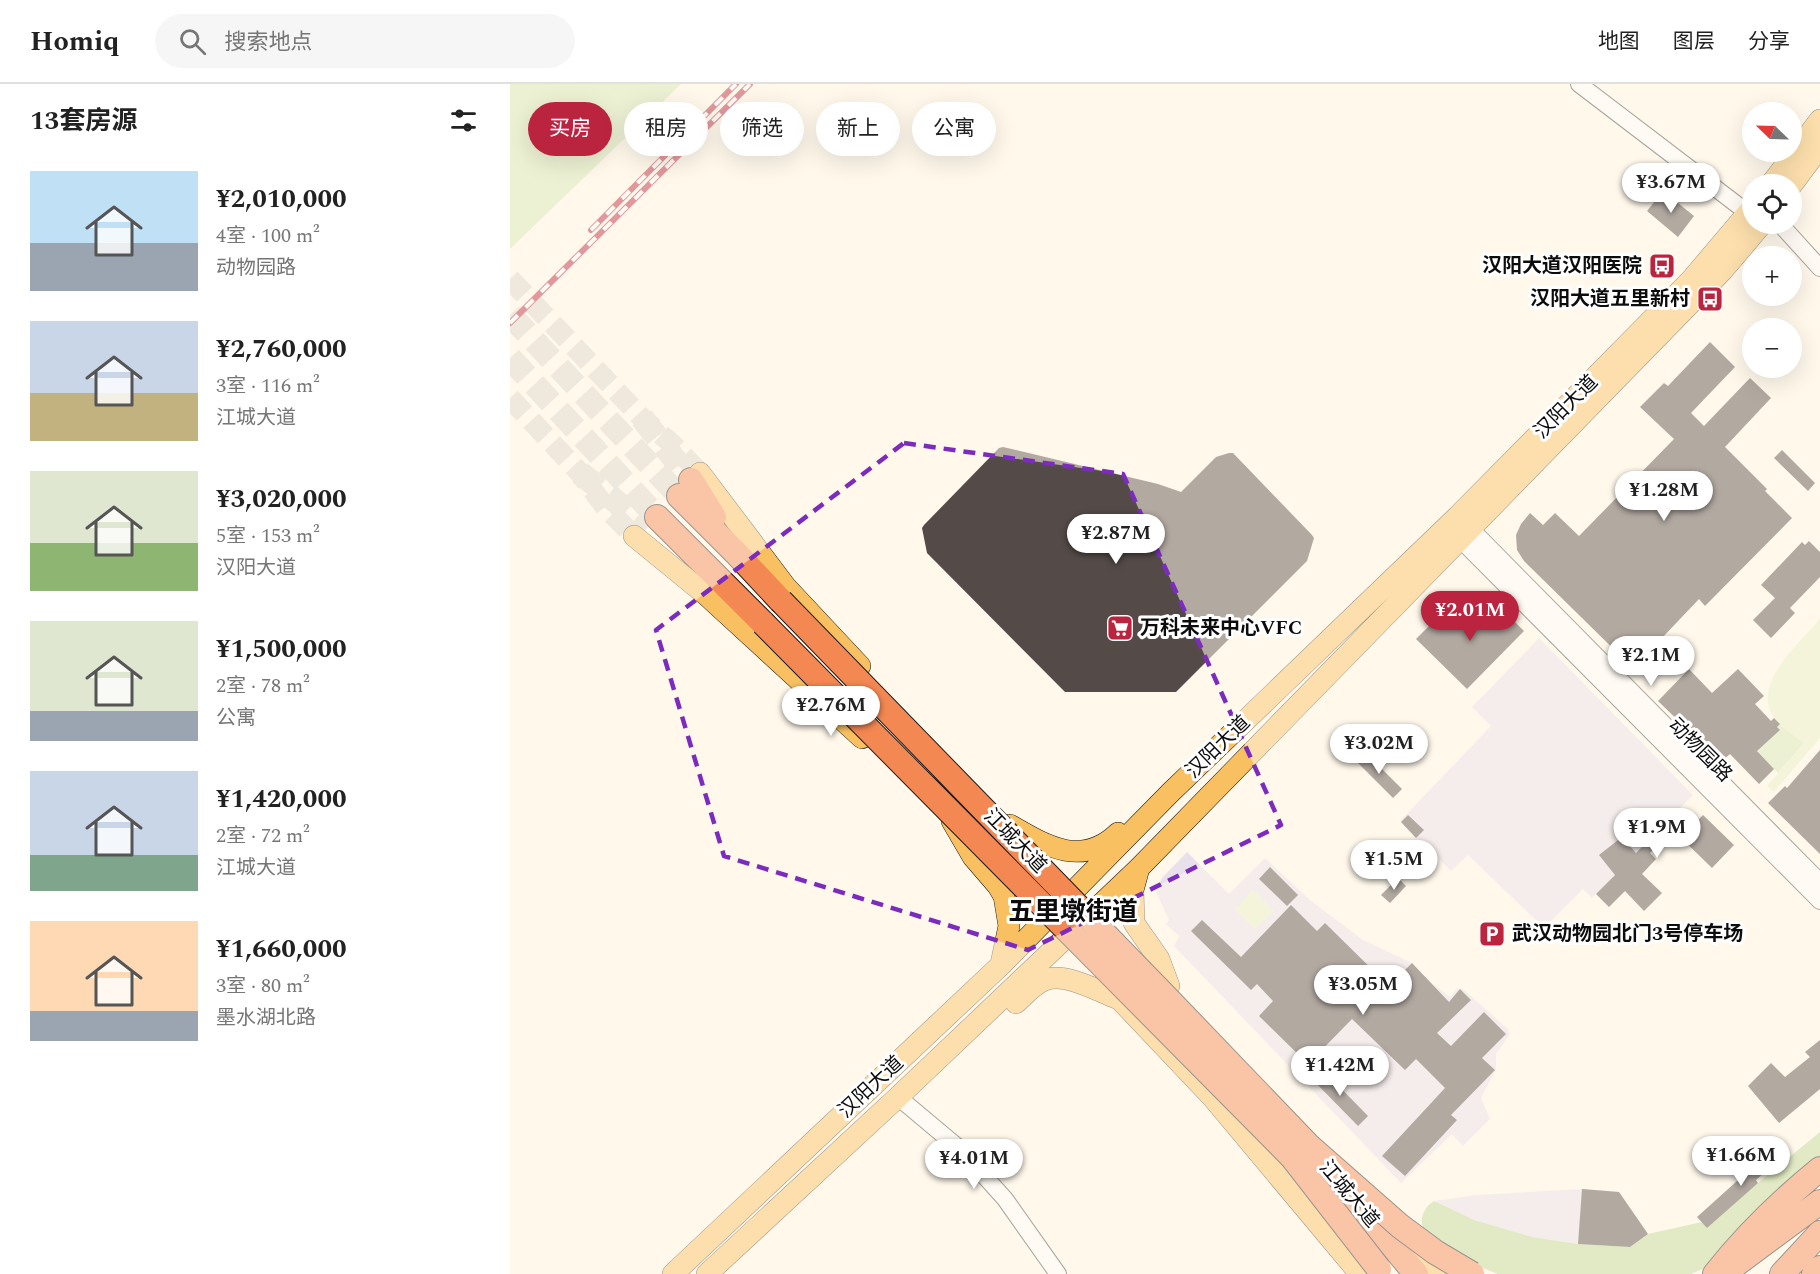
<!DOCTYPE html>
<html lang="zh">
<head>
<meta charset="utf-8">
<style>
	:root { --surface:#fff; --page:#f6f6f6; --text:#222; --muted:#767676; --line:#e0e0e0; --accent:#bb243f }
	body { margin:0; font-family:Spectral,"Noto Sans SC",serif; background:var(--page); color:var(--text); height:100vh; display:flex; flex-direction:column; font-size:22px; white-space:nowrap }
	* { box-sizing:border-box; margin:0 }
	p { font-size:20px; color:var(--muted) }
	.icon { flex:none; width:33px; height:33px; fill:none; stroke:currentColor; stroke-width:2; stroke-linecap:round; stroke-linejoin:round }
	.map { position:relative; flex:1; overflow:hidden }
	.drawer { display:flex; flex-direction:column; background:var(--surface); width:510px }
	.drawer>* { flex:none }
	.guide { position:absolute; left:18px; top:18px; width:570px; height:54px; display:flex; gap:12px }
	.needle { width:39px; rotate:293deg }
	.controls { position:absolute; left:1232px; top:18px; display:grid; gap:12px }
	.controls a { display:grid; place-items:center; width:60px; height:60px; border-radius:50%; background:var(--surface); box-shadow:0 6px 24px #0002; font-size:30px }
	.price { position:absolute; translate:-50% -51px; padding:0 14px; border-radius:21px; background:#fff; color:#222; font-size:20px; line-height:39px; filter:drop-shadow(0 2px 3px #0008) }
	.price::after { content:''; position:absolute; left:50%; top:36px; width:18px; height:14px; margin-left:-9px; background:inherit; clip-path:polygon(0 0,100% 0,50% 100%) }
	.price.on { background:var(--accent); color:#fff }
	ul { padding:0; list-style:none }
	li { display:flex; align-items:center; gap:18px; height:150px; padding:0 30px }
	li span { display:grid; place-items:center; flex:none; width:168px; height:120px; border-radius:0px; color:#555 }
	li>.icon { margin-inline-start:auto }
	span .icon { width:72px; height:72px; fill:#fffc; stroke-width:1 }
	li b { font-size:26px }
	h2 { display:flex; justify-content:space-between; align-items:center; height:72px; padding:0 30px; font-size:26px }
	.chip { padding:0 21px; border-radius:27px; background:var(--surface); box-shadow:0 6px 24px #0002; font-size:21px; line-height:54px }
	.chip.on { background:var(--accent); color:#fff }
	header { display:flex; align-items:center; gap:36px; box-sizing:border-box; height:84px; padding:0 30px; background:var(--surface); border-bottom:2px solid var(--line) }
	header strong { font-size:28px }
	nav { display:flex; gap:33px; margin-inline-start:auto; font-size:21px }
	.search { width:420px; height:54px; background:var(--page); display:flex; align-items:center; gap:15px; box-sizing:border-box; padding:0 21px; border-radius:33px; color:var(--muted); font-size:22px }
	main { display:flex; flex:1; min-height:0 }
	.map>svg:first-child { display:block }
</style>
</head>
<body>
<header>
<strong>Homiq</strong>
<div class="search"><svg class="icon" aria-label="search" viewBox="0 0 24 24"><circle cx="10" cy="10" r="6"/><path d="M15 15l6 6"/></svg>搜索地点</div>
<nav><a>地图</a><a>图层</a><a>分享</a></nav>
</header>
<main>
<section class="drawer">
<h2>13套房源<svg class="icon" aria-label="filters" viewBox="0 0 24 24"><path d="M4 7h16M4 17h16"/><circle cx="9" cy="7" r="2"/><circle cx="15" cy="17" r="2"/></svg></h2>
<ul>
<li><span style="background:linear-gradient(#bfe0f5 60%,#9aa5b1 0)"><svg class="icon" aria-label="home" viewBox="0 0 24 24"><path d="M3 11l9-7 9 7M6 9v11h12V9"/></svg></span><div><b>¥2,010,000</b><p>4室 · 100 m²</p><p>动物园路</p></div></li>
<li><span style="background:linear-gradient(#c9d6e8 60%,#c2b280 0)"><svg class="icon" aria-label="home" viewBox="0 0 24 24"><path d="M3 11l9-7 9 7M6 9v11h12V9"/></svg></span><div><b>¥2,760,000</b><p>3室 · 116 m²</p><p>江城大道</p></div></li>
<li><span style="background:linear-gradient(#dfe7d0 60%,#8fb573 0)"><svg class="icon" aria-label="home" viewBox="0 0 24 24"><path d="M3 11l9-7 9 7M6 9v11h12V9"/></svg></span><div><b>¥3,020,000</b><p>5室 · 153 m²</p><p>汉阳大道</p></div></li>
<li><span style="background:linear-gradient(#dfe7d0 75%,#9aa5b1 0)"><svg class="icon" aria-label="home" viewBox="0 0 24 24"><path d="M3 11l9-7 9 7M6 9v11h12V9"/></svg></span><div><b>¥1,500,000</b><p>2室 · 78 m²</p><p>公寓</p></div></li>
<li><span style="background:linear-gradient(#c9d6e8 70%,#7fa58c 0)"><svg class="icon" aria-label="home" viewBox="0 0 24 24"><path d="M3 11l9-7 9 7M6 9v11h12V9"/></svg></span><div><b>¥1,420,000</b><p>2室 · 72 m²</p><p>江城大道</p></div></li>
<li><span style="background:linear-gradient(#ffd9b3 75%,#9aa5b1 0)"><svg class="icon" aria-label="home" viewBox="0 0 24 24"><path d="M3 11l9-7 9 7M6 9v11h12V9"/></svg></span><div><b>¥1,660,000</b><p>3室 · 80 m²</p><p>墨水湖北路</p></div></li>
</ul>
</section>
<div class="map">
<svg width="1310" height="1190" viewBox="0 0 1310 1190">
	<rect width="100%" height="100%" fill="#fff8eb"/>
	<!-- industrial -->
	<path fill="#e8e0eb" d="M1029 554 1183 711 1082 814 1073 805 1034 844 958 771 941 787 890 737 981 642 962 623Z
		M677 768 719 810 755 774 801 817 853 856 902 879 918 896 940 913 948 904 954 906 998 945 1000 950 986 970V985L971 1014 980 1035 953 1062 942 1050 891 1099 664 862 669 852 656 840 659 836 646 808 652 794Z
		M1072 1105 1109 1108 1138 1150 1120 1163 1068 1160 1022 1153 975 1140 951 1131 924 1117 967 1111Z"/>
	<!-- green -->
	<path fill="#d7e9b5" d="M0 0H171L0 165Z
		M1270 640 1294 659 1268 689 1247 667 1269 646 1267 643Z"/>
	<!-- forest -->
	<path fill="#bcd994" d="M1310 1048V1074L1199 1182 1181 1190H988L970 1183 914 1147C909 1135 913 1124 924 1117L964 1136 1022 1153 1068 1160 1120 1163 1138 1150 1192 1138 1248 1099Z"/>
	<!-- pitch -->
	<path fill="#e7f0c7" d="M1310 535V654L1264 708 1257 702 1294 659C1283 651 1269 643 1263 632 1242 598 1290 559 1310 535Z
		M743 806 764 827 745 845 725 825Z"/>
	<!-- building -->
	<path fill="#544b48" d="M1153 107 1184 132 1168 153 1137 127Z
		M1200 258 1225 283 1181 329 1194 342 1240 294 1261 314 1215 363 1257 405 1255 407 1282 434 1195 522 1189 515 1132 575 1137 580 1128 589 1014 477 1007 466 1006 451 1011 440 1020 429 1033 441 1045 429 1069 452 1164 355 1130 323 1154 299 1158 302Z
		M493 363 648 400 671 408 706 373 719 369H723L802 451 804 454 797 477 666 608H555L417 469 412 444 414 441 489 364Z
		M1272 366 1305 399 1298 407 1264 374Z
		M1299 457 1310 468V493L1280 524 1285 529 1261 554 1243 536 1265 514 1251 501 1292 458 1295 461Z
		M983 516 1014 547 957 605 906 555 935 526 954 545Z
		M1179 585 1202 609 1228 585 1254 612 1245 620 1261 637 1264 634 1270 640 1267 643 1270 646 1247 667 1264 685 1249 700 1220 670 1212 677 1188 652 1186 654 1148 617Z
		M1310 666V770L1258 719 1275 702 1277 704Z
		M855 668 892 705 883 714 846 677Z
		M1166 728 1181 743 1193 731 1224 761 1202 784 1163 746 1140 769 1146 775 1132 790 1152 809 1134 827 1115 807 1099 823 1086 810 1105 791 1089 771 1112 753 1126 769Z
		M898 731 914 746 906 754 891 738Z
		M760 783 788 811 777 822 749 795Z
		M888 794 896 802 880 819 871 811Z
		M781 821 807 847 815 839 879 902 902 879 939 918 950 905 961 916 927 949 941 962 974 928 996 950 972 974 985 986 941 1031 947 1036 895 1092 872 1072 935 1004 906 975 895 986 842 935 798 980 749 932 763 917 747 900 741 906 681 847 692 836 731 873Z
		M1310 956V1005L1269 1039 1238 1002 1261 979 1275 993 1300 973 1295 968Z
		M811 984 858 1032 848 1042 801 994Z
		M1267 1061 1278 1071 1268 1081 1266 1078 1246 1096 1248 1099 1197 1144 1187 1133Z
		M1072 1105 1109 1108 1138 1150 1120 1163 1068 1160Z"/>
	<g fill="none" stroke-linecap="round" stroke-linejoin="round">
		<!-- major-tunnel -->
		<path stroke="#dbd5ca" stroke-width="21" stroke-dasharray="21 10" stroke-linecap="butt" d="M0 195 132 334 162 360 190 389
			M0 314 70 389 96 424 124 452"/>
		<!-- highway-tunnel -->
		<path stroke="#dbd5ca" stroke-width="24" stroke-dasharray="24 12" stroke-linecap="butt" d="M0 231 169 412
			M0 274 147 433
			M132 334 181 396
			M70 389 101 413 136 445"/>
		<defs>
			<path id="minor" d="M1069 0 1238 129
				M1270 140 1310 184
				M952 436 1310 798
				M942 447 1310 817
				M388 1013 450 1065 495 1115 548 1190"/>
			<path id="major" d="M1261 100 1310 36
				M1281 102 1310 63
				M190 389 276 503 350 582
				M124 452 195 510 352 654
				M442 737 463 773 488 802 494 812 499 842 491 880
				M500 741C536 762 572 784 608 749
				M629 784 623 806 624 839 649 875 659 902
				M597 902 703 1014 850 1190
				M506 919C515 911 524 900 535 896 555 888 588 907 606 914
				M900 1158 929 1190
				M163 1190 491 881 660 709 948 432 1181 196 1242 124
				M197 1190 388 1013 629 784 1213 186 1252 140"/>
			<path id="highway" d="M181 396 204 433
				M169 412 228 471 271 517
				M147 433 253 539
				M828 1097 906 1190
				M1225 1181 1310 1118
				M1205 1190C1236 1151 1272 1116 1310 1085
				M1272 1190 1310 1149
				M1304 1190 1310 1184"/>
		</defs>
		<!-- minor casing -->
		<use href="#minor" stroke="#3f3f3f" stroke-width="18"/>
		<!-- major casing -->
		<use href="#major" stroke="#1d1d1d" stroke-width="22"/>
		<!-- highway casing -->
		<use href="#highway" stroke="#1d1d1d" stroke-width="26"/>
		<!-- minor -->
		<use href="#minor" stroke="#fff" stroke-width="16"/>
		<!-- major -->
		<use href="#major" stroke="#f8c061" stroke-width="21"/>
		<!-- highway -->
		<use href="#highway" stroke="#f48853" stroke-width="24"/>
		<defs>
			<path id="rail" d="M81 146 226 0
				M0 239 240 0"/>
		</defs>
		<!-- rail casing -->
		<use href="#rail" stroke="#bb243f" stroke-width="6"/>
		<!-- rail -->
		<use href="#rail" stroke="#fff" stroke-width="4" stroke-dasharray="11" stroke-linecap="butt"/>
		<defs>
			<path id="highway-bridge" d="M271 517 658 915 799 1062 890 1142 925 1168 962 1190
				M253 539 782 1073 869 1185"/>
		</defs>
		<!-- highway-bridge casing -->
		<use href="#highway-bridge" stroke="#1d1d1d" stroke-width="26" stroke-linecap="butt"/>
		<!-- highway-bridge -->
		<use href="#highway-bridge" stroke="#f48853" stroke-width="24"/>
	</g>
	<!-- marked area -->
	<path d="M0 0H1310V1190H0ZM394 359 613 390 771 741 518 866 214 772 146 546Z" fill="#fff8eb" fill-opacity=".55" fill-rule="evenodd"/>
	<path fill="none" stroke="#7b2cbf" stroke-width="4.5" stroke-dasharray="12 8" stroke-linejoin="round" d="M394 359 613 390 771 741 518 866 214 772 146 546Z"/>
	<!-- icons -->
	<defs>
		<symbol id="bus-square" viewBox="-11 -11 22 22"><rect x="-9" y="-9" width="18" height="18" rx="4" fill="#bb243f" stroke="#fff"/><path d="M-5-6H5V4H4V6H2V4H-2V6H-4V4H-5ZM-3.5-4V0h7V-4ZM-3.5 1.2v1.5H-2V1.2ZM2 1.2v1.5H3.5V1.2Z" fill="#fff"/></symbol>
		<symbol id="supermarket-square" viewBox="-11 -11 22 22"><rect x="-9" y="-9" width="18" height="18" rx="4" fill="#bb243f" stroke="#fff"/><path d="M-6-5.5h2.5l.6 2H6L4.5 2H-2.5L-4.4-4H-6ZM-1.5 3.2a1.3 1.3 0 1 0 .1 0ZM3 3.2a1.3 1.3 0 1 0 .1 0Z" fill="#fff"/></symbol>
		<symbol id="parking-square" viewBox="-11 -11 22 22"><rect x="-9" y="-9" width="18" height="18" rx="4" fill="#bb243f" stroke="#fff"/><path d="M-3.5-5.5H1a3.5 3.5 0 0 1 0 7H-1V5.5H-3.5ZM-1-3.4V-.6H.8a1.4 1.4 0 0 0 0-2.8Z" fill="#fff"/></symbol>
	</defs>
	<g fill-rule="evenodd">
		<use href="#bus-square" x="1137" y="167" width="30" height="30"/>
		<use href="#bus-square" x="1185" y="200" width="30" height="30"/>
		<use href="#supermarket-square" x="595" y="529" width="30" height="30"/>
		<use href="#parking-square" x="967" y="835" width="30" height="30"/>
	</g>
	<g text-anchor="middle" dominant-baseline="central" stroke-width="6" stroke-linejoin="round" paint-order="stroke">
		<!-- poi labels -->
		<g font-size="20" font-weight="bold" fill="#0c0c0c" stroke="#fff" text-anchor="end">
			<text x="1132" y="182">汉阳大道汉阳医院</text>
			<text x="1180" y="215">汉阳大道五里新村</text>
			<text x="630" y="544" text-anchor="start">万科未来中心VFC</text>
			<text x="1002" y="850" text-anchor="start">武汉动物园北门3号停车场</text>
		</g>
		<!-- street labels -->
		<g font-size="20" fill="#0c0c0c" stroke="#fff">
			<text transform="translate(1056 323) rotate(-45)">汉阳大道</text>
			<text transform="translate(708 663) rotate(-44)">汉阳大道</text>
			<text transform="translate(1190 666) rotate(45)">动物园路</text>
			<text transform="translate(505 757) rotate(46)">江城大道</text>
			<text transform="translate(361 1003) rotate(-43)">汉阳大道</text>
			<text transform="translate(839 1110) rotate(50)">江城大道</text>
		</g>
		<!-- district labels -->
		<g font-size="26" font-weight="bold" fill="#0c0c0c" stroke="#fff">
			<text x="563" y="828">五里墩街道</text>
		</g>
	</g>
</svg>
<div class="controls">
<a><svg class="needle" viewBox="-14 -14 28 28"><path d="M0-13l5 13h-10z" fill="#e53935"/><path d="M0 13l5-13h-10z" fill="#767676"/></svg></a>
<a><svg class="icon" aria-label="locate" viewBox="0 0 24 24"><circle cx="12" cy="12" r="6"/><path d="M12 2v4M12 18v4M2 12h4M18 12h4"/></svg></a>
<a>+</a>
<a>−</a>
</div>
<b class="price" style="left:1161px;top:130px">¥3.67M</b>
<b class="price" style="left:1154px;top:438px">¥1.28M</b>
<b class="price" style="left:606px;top:481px">¥2.87M</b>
<b class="price on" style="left:960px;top:558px">¥2.01M</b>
<b class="price" style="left:1141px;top:603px">¥2.1M</b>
<b class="price" style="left:321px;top:653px">¥2.76M</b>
<b class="price" style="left:869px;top:691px">¥3.02M</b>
<b class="price" style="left:1147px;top:775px">¥1.9M</b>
<b class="price" style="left:884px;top:807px">¥1.5M</b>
<b class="price" style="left:853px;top:932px">¥3.05M</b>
<b class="price" style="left:830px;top:1013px">¥1.42M</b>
<b class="price" style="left:1231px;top:1103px">¥1.66M</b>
<b class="price" style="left:464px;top:1106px">¥4.01M</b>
<div class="guide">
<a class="chip on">买房</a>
<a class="chip">租房</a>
<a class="chip">筛选</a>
<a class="chip">新上</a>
<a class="chip">公寓</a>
</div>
</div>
</main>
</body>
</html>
